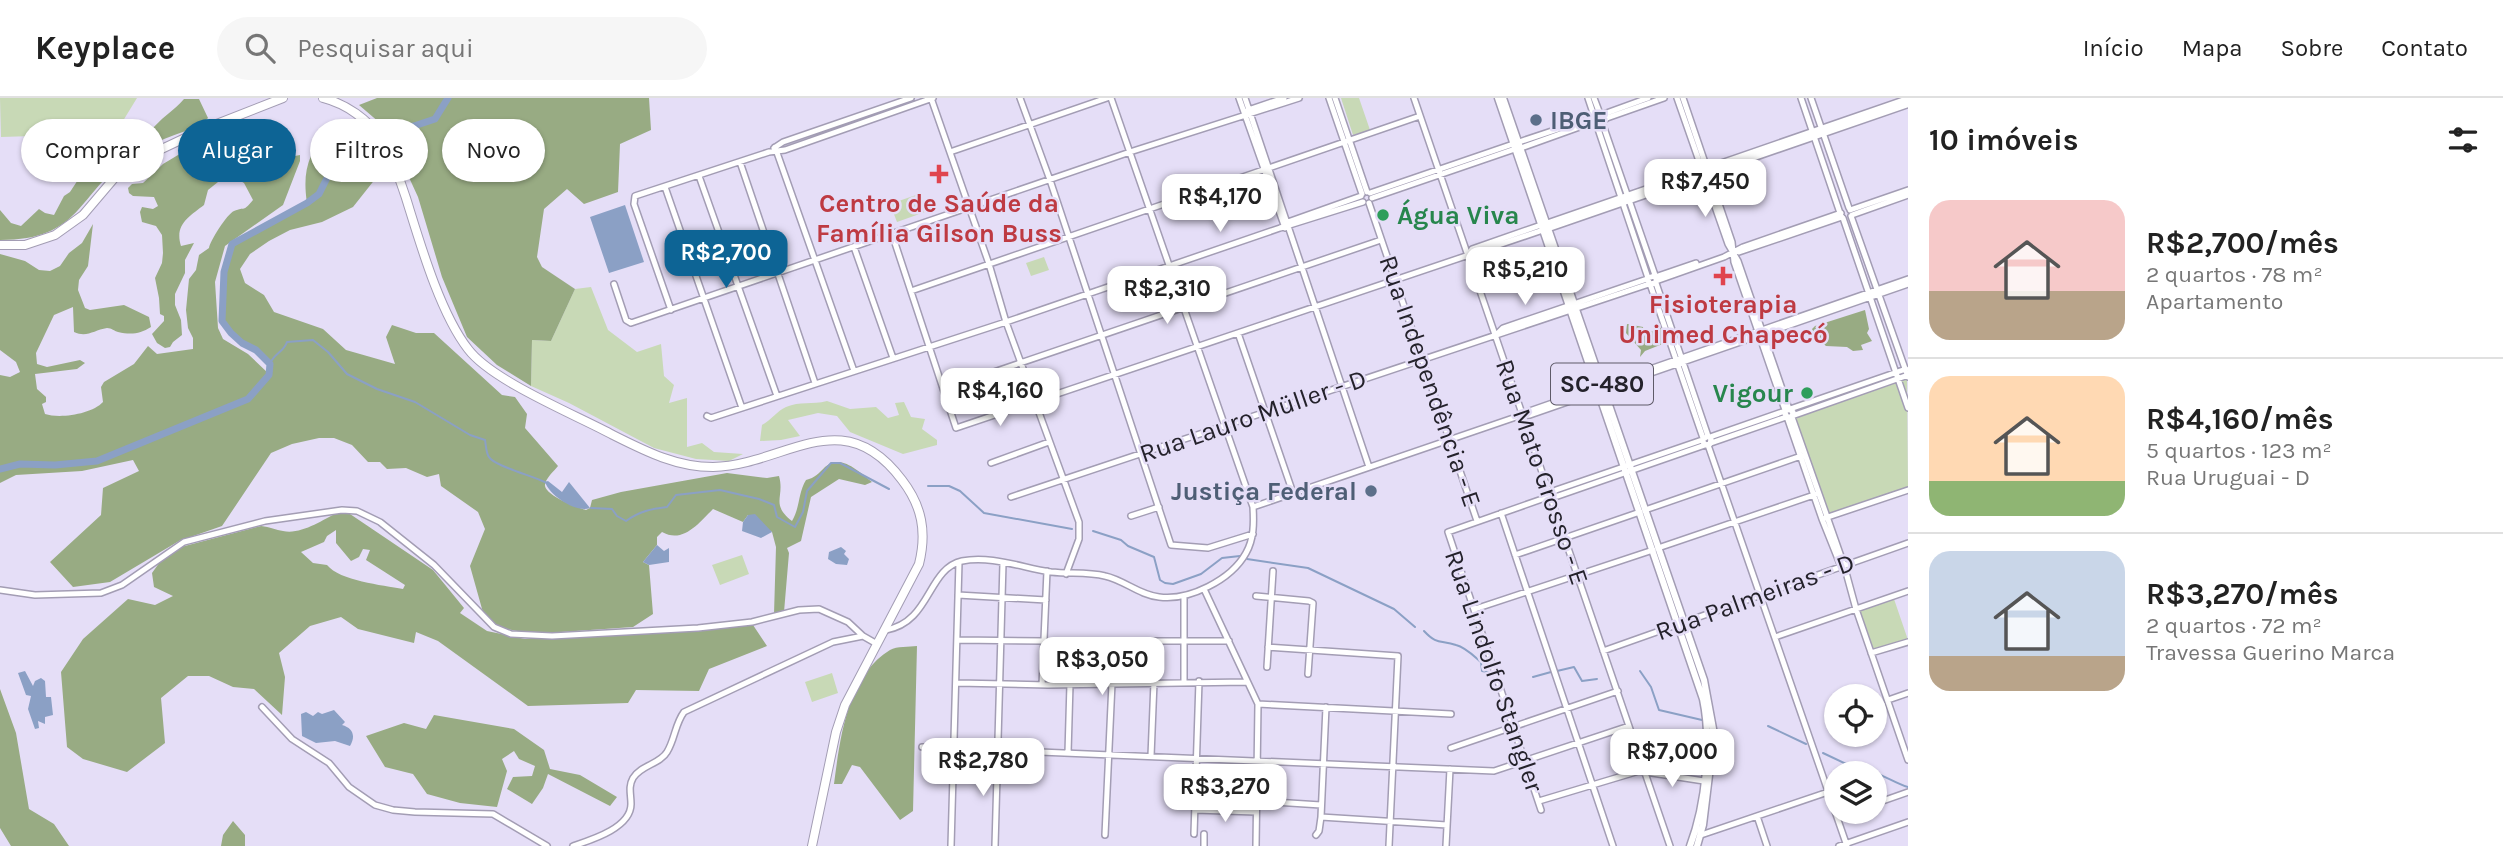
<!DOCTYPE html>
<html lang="pt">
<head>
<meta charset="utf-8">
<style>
	:root { --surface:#fff; --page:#f6f6f6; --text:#222; --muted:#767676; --line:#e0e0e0; --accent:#0d6495 }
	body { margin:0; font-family:Karla,sans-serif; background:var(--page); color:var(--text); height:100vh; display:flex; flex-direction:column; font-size:26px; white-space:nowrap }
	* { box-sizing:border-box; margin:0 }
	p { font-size:23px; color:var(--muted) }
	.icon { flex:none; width:38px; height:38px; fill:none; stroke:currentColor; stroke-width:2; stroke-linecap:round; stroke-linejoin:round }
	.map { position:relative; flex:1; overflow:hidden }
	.drawer { display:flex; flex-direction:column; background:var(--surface); width:595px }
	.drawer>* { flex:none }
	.guide { position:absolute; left:21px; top:21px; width:665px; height:63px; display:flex; gap:14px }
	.controls { position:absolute; left:1824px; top:586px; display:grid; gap:14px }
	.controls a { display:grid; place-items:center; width:63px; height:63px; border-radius:50%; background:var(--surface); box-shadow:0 2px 5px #0004; font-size:35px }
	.price { position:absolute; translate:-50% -60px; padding:0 16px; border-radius:14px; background:#fff; color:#222; font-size:23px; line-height:46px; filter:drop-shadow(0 2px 4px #0008) }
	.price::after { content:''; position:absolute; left:50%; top:42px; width:21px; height:16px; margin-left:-10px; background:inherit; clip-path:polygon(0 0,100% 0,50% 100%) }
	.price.current { background:var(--accent); color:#fff }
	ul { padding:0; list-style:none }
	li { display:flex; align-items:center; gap:21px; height:175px; padding:0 21px }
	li+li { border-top:2px solid var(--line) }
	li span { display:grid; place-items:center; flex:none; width:196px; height:140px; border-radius:21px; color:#555 }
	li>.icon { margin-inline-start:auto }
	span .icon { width:84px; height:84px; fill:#fffc; stroke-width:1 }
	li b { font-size:30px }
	h2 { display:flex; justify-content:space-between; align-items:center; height:84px; padding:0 21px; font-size:30px }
	.pill { padding:0 24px; border-radius:32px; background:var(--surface); box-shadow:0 2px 5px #0004; font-size:24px; line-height:63px }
	.pill.current { background:var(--accent); color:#fff }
	header { display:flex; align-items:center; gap:42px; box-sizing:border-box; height:98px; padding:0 35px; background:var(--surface); border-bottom:2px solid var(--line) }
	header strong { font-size:33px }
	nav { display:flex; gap:38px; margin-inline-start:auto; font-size:24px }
	.search { width:490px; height:63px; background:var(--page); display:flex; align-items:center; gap:18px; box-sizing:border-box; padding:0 24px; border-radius:38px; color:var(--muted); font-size:26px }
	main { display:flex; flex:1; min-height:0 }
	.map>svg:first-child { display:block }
</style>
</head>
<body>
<header>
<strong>Keyplace</strong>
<div class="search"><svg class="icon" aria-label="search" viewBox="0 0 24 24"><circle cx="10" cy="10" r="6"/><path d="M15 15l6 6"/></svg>Pesquisar aqui</div>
<nav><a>Início</a><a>Mapa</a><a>Sobre</a><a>Contato</a></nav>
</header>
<main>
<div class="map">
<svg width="1908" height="748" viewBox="0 0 1908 748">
	<rect width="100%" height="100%" fill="#e5def7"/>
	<!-- green -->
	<path fill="#c8d9b6" d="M0 0H137L118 31 99 46 65 37 1 39Z
		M1341 0H1359L1370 32 1353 37Z
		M919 96 925 114 897 124 890 106Z
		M1044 159 1049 172 1031 178 1026 165Z
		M591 189 608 232 637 254 661 246 664 278 674 287 669 305 687 300V349L702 345 714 354 743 356 729 363 696 361 654 350 569 305 531 288 532 242 551 243 575 191Z
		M1907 278 1908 389 1827 416 1795 320 1896 285Z
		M827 303 850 311 876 309 888 320 899 317 895 305 904 304 911 319 925 321 922 331 937 342V347L903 356 850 334 837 318 818 315 788 322 800 338 781 342 760 343 762 327C771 322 777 313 786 309 800 303 812 307 827 303Z
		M742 457 749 476 720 487 712 467Z
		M1894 501 1908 542 1874 553 1860 513Z
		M832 575 838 595 812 604 805 584Z
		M1235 669H1252V691L1234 690Z"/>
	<!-- forest -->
	<path fill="#98ab83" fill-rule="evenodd" d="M377 0H649L651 32 620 46 618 94 584 106 567 91 544 111 537 159 542 169 575 191 551 243 532 242 531 288 497 267 467 239 442 179 418 99 395 49 404 33 396 24 380 25 359 7Z
		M184 1H199L208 20 200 28C178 36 151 44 131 58 76 97 82 142 0 142V112L11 125 21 128 39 111 45 115 54 117 64 98 70 94 89 65 110 56 105 65 110 64 145 28 150 34C160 20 174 13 184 1Z
		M351 28 378 63 376 80 353 109 322 124 290 132 269 143 250 156 240 171 245 185 264 197 274 214 323 231 346 252 395 266 386 239 392 227 416 235H434L502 297 515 299 527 316 525 330 558 368C554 373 544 382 545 388 547 398 576 409 586 412L590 410 592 402 621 394 727 375 767 380 779 378C785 399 770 406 792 423 800 410 798 395 806 382 815 380 819 375 825 369 841 355 859 374 872 384L865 387 839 381 811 399 801 443 787 450 789 455 784 514 774 516 776 449 772 434 748 417 743 424 713 411C699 425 683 446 662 434L657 439V447L643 464 649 467 653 516 633 529 533 536 501 530 484 518 470 468 485 431 478 414 441 388 439 376 427 379 406 370 387 371 380 364H368L352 347 334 340H319L292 346 271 355 222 428 179 443 110 484 73 489 50 464 101 417 103 390 139 373 133 362 82 373 16 377 0 385V277L10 279 20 274 16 264 0 252V156L25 163 39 172 50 173 60 168 69 155 82 145 93 126 88 168 79 182 78 192 85 210 90 212 124 207 149 219 151 229C140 236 131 237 118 234 114 233 112 230 107 230 94 232 87 240 74 234L73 209 54 217 36 255 37 266 47 269 80 262 85 265 77 271 35 276 37 291 46 299V304L42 306 45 316C60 321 92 316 103 304L101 289 104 284 134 266 148 248 157 256 193 251V240L188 230 186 212 189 181 196 172 199 157 209 150C210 143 227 116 234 113 246 108 242 115 253 102L244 85 228 76 208 92 204 107C190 118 174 126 181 148L194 145 185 162V175L175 196V207L181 222 182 237 173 244 170 249 165 250 157 245 152 236 164 223V218L160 216 159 200 155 180 162 165 163 155 162 137 156 128 142 124 140 114 142 109 153 111 158 108 154 99 133 98 129 95 128 90 132 86 143 85 163 66 193 48 207 44 218 46 229 44 250 34 253 30 259 29 263 40 259 50 270 72H276C281 62 289 59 300 57V63L283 107 225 148 215 184 218 230 223 241 248 256 269 276 270 266 256 252 242 245 231 235 222 223 224 174 232 146 307 105C302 72 309 57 327 29Z
		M1865 212 1869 231 1867 235 1872 243 1861 247 1863 252 1853 253 1847 249 1826 248 1815 238 1812 231 1815 228Z
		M1627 226 1643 229 1644 234 1654 233 1658 229 1662 230 1665 245 1645 253 1640 259 1641 252 1626 235Z
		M337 415 350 416 433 472 464 510 460 515 487 533 525 541 753 527 767 548 709 571 699 593 636 592 628 605 528 608 438 543 416 534 414 545 358 531 341 519 310 528 279 555 285 579 282 617 254 591 233 589 209 578H188L161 600 165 645 127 674 83 661 67 649 61 574 83 541 128 501 155 507 173 498 154 489 152 475 162 461 181 449 261 428C270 429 276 432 283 433 301 437 322 422 337 415ZM336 432V445L351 463 359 459 363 451 370 452 366 462 405 487 403 491C382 487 340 483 327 467L313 465 301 454 324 444 327 438Z
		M917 548 913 713 900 722 860 669 852 667 842 686H834C840 641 847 578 890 552 897 548 909 549 917 548Z
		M0 591 16 635 29 711 54 726 69 748H11L0 730Z
		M434 617 514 631 544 652 550 671 580 677 617 699 610 708 548 676 543 690 532 706 507 691 513 679 532 678 535 668 519 661 514 653 502 661 507 673 497 709 460 705 427 696 413 676 385 669 366 638 404 625 426 631Z
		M233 723 245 737V748H221L223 737Z"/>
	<!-- water -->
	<path fill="#8ba0c5" d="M625 107 644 164 609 175 590 119Z
		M548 383 562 394 569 384 590 410C576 415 550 398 545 384Z
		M755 416 772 434 761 440 742 433 743 424 748 417Z
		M657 447 664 453 669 450V464L649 467 643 464Z
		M841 449 846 453 844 456 849 461 847 467 836 466 828 461 829 454Z
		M25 573 33 588 35 583 41 580 45 583 46 599H51L53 617 45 619V626L38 623 39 630 35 631 28 611 31 598 26 597 18 575Z
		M334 612 345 624 342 627C353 630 356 638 350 648L335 643 316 645 302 638 301 616 306 614 313 618 318 614 322 616Z"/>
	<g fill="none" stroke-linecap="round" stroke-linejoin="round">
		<!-- stream -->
		<path stroke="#8ba0c5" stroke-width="2" d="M270 266C273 256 284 254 287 244L313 242 328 254 347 276 377 291 415 304 470 337 485 342C486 347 486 355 489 359 494 368 534 378 547 385
			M928 388H949L960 393 984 415 1072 431
			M591 410 612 411 617 418 626 423C640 413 651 411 667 409L676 397 720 392 759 401 774 407 777 419 795 429 803 414 807 393 831 365H840L889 391
			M1093 433 1121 442 1128 448 1154 459 1160 482 1165 485 1173 486 1201 476 1222 460 1240 458
			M1247 461 1308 470 1394 511 1415 529
			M1424 533C1437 547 1440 542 1456 547 1465 549 1474 558 1481 564L1482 573 1492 575
			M1557 573 1574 569 1582 583 1597 581
			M1640 573 1651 589 1659 612 1702 622
			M1533 579 1551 574
			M1768 628 1806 646
			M1823 655 1861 673C1874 670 1893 685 1908 689"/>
		<!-- river -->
		<path stroke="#8ba0c5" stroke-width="7" d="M0 371 20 366 55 367 97 363 248 301 269 277 270 266 256 252 242 245 231 235 222 223 224 174 232 146 307 105 319 96 336 62 353 50 392 32 414 28 435 21 448 0"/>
		<defs>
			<path id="minor" d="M931 0 989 166 1006 224 1079 424V441L1066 476
				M1020 0 1050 82 1171 447 1208 450 1253 436
				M1239 0 1285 130
				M1245 0 1369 369
				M1329 0 1362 96
				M1335 0 1367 94
				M1414 0 1670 748
				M1588 0 1594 18
				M1594 0 1600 16
				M1677 0 1728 146 1738 163 1789 311 1793 314 1792 318 1788 320 1784 314 1789 311
				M1683 0 1732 144 1734 164 1785 312
				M1801 0 1841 118
				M1811 0 1849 110
				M1248 12 1284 0
				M1601 17 1648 0
				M1602 24 1656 180V185L1649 186 1648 180 1654 178
				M1596 25 1648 180
				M1519 44 1594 19
				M775 49 854 273
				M774 50 783 44 911 0
				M1521 50 1588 26H1599L1607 20 1664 0
				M950 54 1107 0
				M740 64 815 285
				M699 78 777 298
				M665 89 742 310
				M1370 95 1513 46
				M1372 100 1515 51
				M1369 105 1477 423
				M1850 112 1908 92
				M1852 117 1908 97
				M1851 118 1908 279
				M1843 120 1908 310
				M1285 125 1361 98
				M892 136 956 330 1543 132
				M854 149 893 260
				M1739 154 1842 119
				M1469 156 1472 151 1541 127
				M1655 179 1696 165
				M1656 183 1724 159 1743 149 1841 115
				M1656 185 1708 338 1711 341 1710 346 1705 347 1702 342 1708 338
				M614 186 626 222 631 225 1133 53 1299 0
				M1650 186 1703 340
				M911 193 1420 18
				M671 212 634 106 635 98 769 54 785 52 933 0
				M1238 235 1293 395
				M1496 237 1503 230 1647 181
				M944 291 1381 142
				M1790 311 1906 271
				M1521 316 1908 181
				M707 318 711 320 1006 224 1280 130 1363 104
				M1792 318 1908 277
				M1787 319 1822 421 1842 471
				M1792 319 1844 467 1856 511 1908 662
				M1710 339 1785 313
				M1711 345 1786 319
				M1708 347 1847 748
				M991 365 1049 344
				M1551 398H1558L1705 347
				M1011 399 1649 186
				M1253 409 1519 318 1530 317 1908 186
				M1645 412 1804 357
				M1501 415 1613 748
				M1131 418 1159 409
				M1825 420 1908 392
				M1658 450 1817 396
				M1515 457 1640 414
				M1204 491 1258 606 1256 748
				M0 492 35 497 101 495 122 487 184 444 265 423 342 412 357 413 380 424 434 467 494 529 511 536 552 538 698 530 752 524 799 512 819 511 848 524 863 538
				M958 497 1046 502
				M1256 498 1309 503 1313 505 1308 576
				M1475 511 1653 452
				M886 532C931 524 927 471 962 463 991 457 1023 470 1051 474 1069 476 1088 474 1105 478 1124 482 1139 497 1159 499 1189 503 1231 482 1246 455 1254 441 1254 425 1253 409L1111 0
				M1775 539 1908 493
				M959 542 1044 543
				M1128 543H1229
				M1268 549 1398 558 1389 748
				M1603 553 1908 445
				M1871 555 1908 544
				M1267 569 1273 473
				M1184 584V498
				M957 585 1048 587 1247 584
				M1042 587 1047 473
				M1888 602 1908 595
				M1258 606 1451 616
				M262 609 292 641 329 665 349 689 375 707 393 712 415 714 493 716 547 748
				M922 649 1494 673 1629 628
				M1451 650 1618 593
				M1068 655 1070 586
				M1151 658 1154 584
				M1257 703 1321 707
				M1539 703 1639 673 1704 683
				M1874 706 1908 694
				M1195 712 1256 714
				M1541 712 1448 434 1545 400 1556 392 1702 342
				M1757 718 1767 748
				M1321 719 1447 727
				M1837 719 1851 714
				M1194 736 1199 583
				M1105 737 1112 585
				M1316 737 1319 733 1321 719 1326 609
				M1701 737 1828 694
				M573 748C591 742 631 730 631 706 631 696 628 689 633 680 641 667 660 666 667 654 675 641 675 626 684 614L833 544 863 538 877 546
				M951 748 959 464
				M995 748 1003 465
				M1204 748V736
				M1446 748 1450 671
				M1839 748 1908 724"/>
			<path id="major" d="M1498 0 1703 601C1712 644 1706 706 1690 748
				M1503 0 1704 582 1714 636 1703 727 1697 748
				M1543 127 1908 1
				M1546 131 1908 6"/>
			<path id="highway" d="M323 0C346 6 368 21 382 42 393 59 399 80 406 100 420 145 440 215 468 251 492 283 576 317 613 337 645 353 676 369 713 369 786 367 842 302 902 382 922 408 927 434 919 466L845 607 836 634 812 748
				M0 147H25L55 137 83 117 117 77 132 65 204 31 283 0"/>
		</defs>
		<!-- minor casing -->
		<use href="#minor" stroke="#a39db4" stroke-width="8"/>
		<!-- major casing -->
		<use href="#major" stroke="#a39db4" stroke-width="9"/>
		<!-- highway casing -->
		<use href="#highway" stroke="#a39db4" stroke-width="10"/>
		<!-- minor -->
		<use href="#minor" stroke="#fff" stroke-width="5"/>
		<!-- major -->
		<use href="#major" stroke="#fff" stroke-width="6"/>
		<!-- highway -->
		<use href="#highway" stroke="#fff" stroke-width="8"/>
	</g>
	<!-- markers -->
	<g fill="#5c6f8a" stroke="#e5def7" stroke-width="2.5">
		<circle cx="1536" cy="22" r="7"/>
		<circle cx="1371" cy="393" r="7"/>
	</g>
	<g fill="#e0444e" stroke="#e5def7" stroke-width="2.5">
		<path d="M935.5 65.5h7v7h7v7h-7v7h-7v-7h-7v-7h7z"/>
		<path d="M1719.5 167.5h7v7h7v7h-7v7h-7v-7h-7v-7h7z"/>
	</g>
	<g fill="#2e9e5b" stroke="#e5def7" stroke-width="2.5">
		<circle cx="1383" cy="117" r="7"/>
		<circle cx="1807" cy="295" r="7"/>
	</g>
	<g text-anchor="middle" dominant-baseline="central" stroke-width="5" stroke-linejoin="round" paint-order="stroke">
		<!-- shield labels -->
		<rect fill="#e5def7" stroke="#5e5a68" stroke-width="2" x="1551" y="265.5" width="102" height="41" rx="5"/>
		<g font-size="24" font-weight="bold" fill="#24222b">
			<text x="1602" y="286">SC-480</text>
		</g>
		<!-- service labels -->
		<g font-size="26" font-weight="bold" fill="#4e5e75" stroke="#e5def7" text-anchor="start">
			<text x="1550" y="22">IBGE</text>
			<text x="1357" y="393" text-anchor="end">Justiça Federal</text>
		</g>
		<!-- health labels -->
		<g font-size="26" font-weight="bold" fill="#be3a42" stroke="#e5def7">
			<text x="939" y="105">Centro de Saúde da<tspan x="939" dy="30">Família Gilson Buss</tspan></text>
			<text x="1723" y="206">Fisioterapia<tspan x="1723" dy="30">Unimed Chapecó</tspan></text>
		</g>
		<!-- leisure labels -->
		<g font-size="26" font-weight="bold" fill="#27864d" stroke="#e5def7" text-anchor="start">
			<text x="1397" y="117">Água Viva</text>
			<text x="1793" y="295" text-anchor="end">Vigour</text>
		</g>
		<!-- street labels -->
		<g font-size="26" fill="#24222b" stroke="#e5def7">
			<text transform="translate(1430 283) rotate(71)">Rua Independência - E</text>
			<text transform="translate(1253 318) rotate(-19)">Rua Lauro Müller - D</text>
			<text transform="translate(1542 374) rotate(71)">Rua Mato Grosso - E</text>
			<text transform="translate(1755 499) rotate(-20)">Rua Palmeiras - D</text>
			<text transform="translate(1494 573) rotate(71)">Rua Lindolfo Stangler</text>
		</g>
	</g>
</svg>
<div class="controls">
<a><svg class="icon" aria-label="locate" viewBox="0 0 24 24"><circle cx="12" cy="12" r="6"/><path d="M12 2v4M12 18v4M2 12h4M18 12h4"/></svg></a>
<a><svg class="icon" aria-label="layers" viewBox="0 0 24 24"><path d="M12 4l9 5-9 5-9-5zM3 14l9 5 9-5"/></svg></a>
</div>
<b class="price" style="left:1705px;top:121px">R$7,450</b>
<b class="price" style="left:1220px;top:136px">R$4,170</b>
<b class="price current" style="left:726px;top:192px">R$2,700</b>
<b class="price" style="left:1525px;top:209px">R$5,210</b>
<b class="price" style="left:1167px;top:228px">R$2,310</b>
<b class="price" style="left:1000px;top:330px">R$4,160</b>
<b class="price" style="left:1102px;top:599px">R$3,050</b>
<b class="price" style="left:1672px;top:691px">R$7,000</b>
<b class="price" style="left:983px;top:700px">R$2,780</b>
<b class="price" style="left:1225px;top:726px">R$3,270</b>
<div class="guide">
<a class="pill">Comprar</a>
<a class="pill current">Alugar</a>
<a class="pill">Filtros</a>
<a class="pill">Novo</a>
</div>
</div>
<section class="drawer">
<h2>10 imóveis<svg class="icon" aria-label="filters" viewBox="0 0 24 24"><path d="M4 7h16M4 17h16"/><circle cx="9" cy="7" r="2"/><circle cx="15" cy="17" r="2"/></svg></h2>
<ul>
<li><span style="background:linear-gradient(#f6c9c9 65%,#b9a48a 0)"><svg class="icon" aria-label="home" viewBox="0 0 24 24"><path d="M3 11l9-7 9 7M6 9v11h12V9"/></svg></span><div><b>R$2,700/mês</b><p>2 quartos · 78 m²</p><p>Apartamento</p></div></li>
<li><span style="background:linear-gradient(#ffd9b3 75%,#8fb573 0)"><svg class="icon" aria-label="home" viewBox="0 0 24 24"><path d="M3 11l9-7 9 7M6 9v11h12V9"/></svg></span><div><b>R$4,160/mês</b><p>5 quartos · 123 m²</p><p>Rua Uruguai - D</p></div></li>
<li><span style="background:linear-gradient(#c9d6e8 75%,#b9a48a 0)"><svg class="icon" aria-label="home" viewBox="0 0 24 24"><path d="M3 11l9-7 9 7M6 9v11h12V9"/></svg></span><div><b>R$3,270/mês</b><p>2 quartos · 72 m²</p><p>Travessa Guerino Marca</p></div></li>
</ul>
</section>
</main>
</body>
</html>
